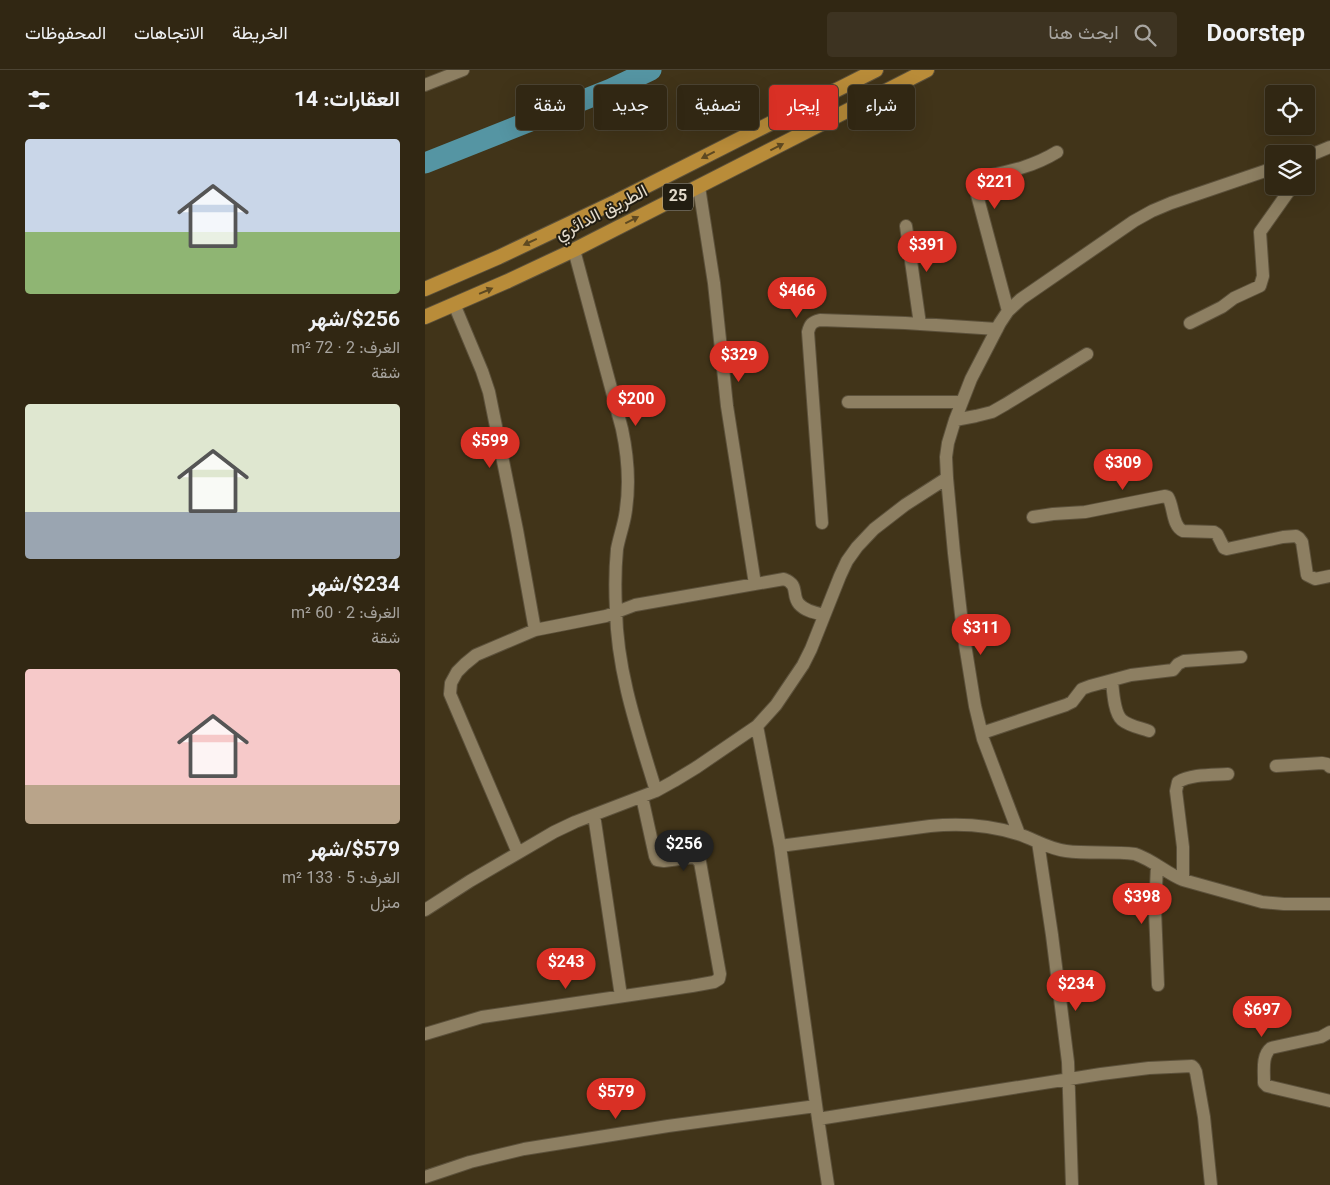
<!DOCTYPE html>
<html lang="ar">
<head>
<meta charset="utf-8">
<style>
	:root { --surface:#312713; --page:#3d3321; --text:#f1f3f6; --muted:#a8a5a0; --line:#4c4433; --accent:#d93025 }
	body { margin:0; font-family:Georgia,Vazirmatn,serif; background:var(--page); color:var(--text); direction:rtl; height:100vh; display:flex; flex-direction:column; font-size:19px; white-space:nowrap }
	* { box-sizing:border-box; margin:0 }
	p { font-size:16px; color:var(--muted) }
	.icon { flex:none; width:28px; height:28px; fill:none; stroke:currentColor; stroke-width:2; stroke-linecap:round; stroke-linejoin:round }
	.map { position:relative; flex:1; overflow:hidden; direction:ltr }
	.details { display:flex; flex-direction:column; background:var(--surface); width:425px }
	.details>* { flex:none }
	.top-card { position:absolute; left:15px; top:15px; width:475px; height:45px; direction:rtl; display:flex; gap:10px }
	.fabs { position:absolute; left:840px; top:15px; display:grid; gap:10px }
	.fabs a { display:grid; place-items:center; width:50px; height:50px; border-radius:5px; background:var(--surface); box-shadow:0 5px 20px #0002,0 0 0 1px var(--line); font-size:25px }
	.price { position:absolute; translate:-50% -42px; padding:0 11px; border-radius:18px; background:var(--accent); color:#fff; font-size:16px; line-height:32px; filter:drop-shadow(0 1px 2px #0008) }
	.price::after { content:''; position:absolute; left:50%; top:30px; width:15px; height:11px; margin-left:-8px; background:inherit; clip-path:polygon(0 0,100% 0,50% 100%) }
	.price.selected { background:#222; color:#fff }
	ul { padding:0; list-style:none }
	li { display:grid; align-content:center; gap:10px; height:265px; padding:0 25px }
	li span { display:grid; place-items:center; height:155px; border-radius:5px; color:#555 }
	li>.icon { margin-inline-start:auto }
	span .icon { width:90px; height:90px; fill:#fffc; stroke-width:1 }
	li b { font-size:21px }
	h2 { display:flex; justify-content:space-between; align-items:center; height:60px; padding:0 25px; font-size:21px }
	.pill { padding:0 18px; border-radius:5px; background:var(--surface); box-shadow:0 5px 20px #0002,0 0 0 1px var(--line); font-size:18px; line-height:45px }
	.pill.selected { background:var(--accent); color:#fff }
	header { display:flex; align-items:center; gap:30px; box-sizing:border-box; height:70px; padding:0 25px; background:var(--surface); border-bottom:1px solid var(--line) }
	header strong { font-size:24px }
	nav { display:flex; gap:28px; margin-inline-start:auto; font-size:18px }
	.search { width:350px; height:45px; background:var(--page); display:flex; align-items:center; gap:12px; box-sizing:border-box; padding:0 18px; border-radius:5px; color:var(--muted); font-size:19px }
	main { display:flex; flex:1; min-height:0 }
	.map>svg:first-child { display:block }
</style>
</head>
<body>
<header>
<strong>Doorstep</strong>
<div class="search"><svg class="icon" aria-label="search" viewBox="0 0 24 24"><circle cx="10" cy="10" r="6"/><path d="M15 15l6 6"/></svg>ابحث هنا</div>
<nav><a>الخريطة</a><a>الاتجاهات</a><a>المحفوظات</a></nav>
</header>
<main>
<div class="map">
<svg width="905" height="1115" viewBox="0 0 905 1115">
	<rect width="100%" height="100%" fill="#413419"/>
	<g fill="none" stroke-linecap="round" stroke-linejoin="round">
		<!-- canal -->
		<path stroke="#5595a3" stroke-width="21" d="M0 93 186 19 226 0"/>
		<defs>
			<path id="minor" d="M0 15 38 0
				M881 87 905 77
				M274 117 289 213 302 336 330 514
				M481 156 495 254
				M149 180 197 359C203 387 205 418 200 446 198 457 194 468 192 479 190 499 190 520 191 540 192 602 213 662 231 721
				M29 234 57 301 64 322 92 460 110 560
				M583 241 551 121C551 114 554 110 561 106 587 101 609 96 632 82
				M765 253 797 237 809 228 835 216 838 206 835 162 864 121 866 116
				M423 332H536
				M530 350 551 346 567 342 581 334 662 284
				M608 447 628 444 660 442 740 426 743 427C749 437 747 456 758 461L789 462 792 464 799 478 802 479 858 467 871 466 874 468 877 472 882 505 890 509 905 506
				M397 453 383 262C385 254 387 252 395 250L480 253 572 259
				M687 611C688 621 689 643 697 650 704 656 716 658 724 661
				M332 656 355 776 392 1042 403 1115
				M557 663 641 635 647 632 657 619 665 616 706 605 748 600 753 594 759 591 816 587
				M851 696 897 693 902 694 905 697
				M169 745 196 926
				M594 764 558 669 550 636 538 562 529 483 522 408 521 387 523 373 530 350 546 309 575 253 583 241 596 229 709 151 727 141 746 133 849 98
				M613 772 627 865 643 992 647 1115
				M355 776 505 756C534 753 565 755 593 764 609 769 624 779 641 781 664 784 687 781 710 784 728 790 741 803 758 810L837 832 859 834H905
				M93 783 25 624 26 613 32 602 40 594 51 585 110 560 181 546 210 535 359 509C375 515 366 525 374 534 380 541 391 543 399 545
				M732 795 730 840 733 915
				M758 810V777L751 721 753 712C766 704 787 705 803 704
				M0 840 45 811 129 762 150 752 231 721 249 711 272 697 332 656 351 635 378 595 386 579 415 506 422 491 432 477 449 459 480 435 522 408
				M905 962 896 967 846 978C837 985 839 1000 839 1010V1013L842 1016 905 1031
				M0 964 57 947 267 916 289 912 294 909 295 904 275 792 269 787 239 791 232 790 230 786 217 727
				M393 1049 676 1004 724 998 767 996 769 998 771 1002 779 1047 786 1115
				M0 1107 45 1092 99 1079 243 1056 391 1036"/>
			<path id="trunk" d="M0 219 74 187 192 131 451 0
				M0 247 83 211 149 180 502 0"/>
		</defs>
		<!-- minor casing -->
		<use href="#minor" stroke="#5c513b" stroke-width="14"/>
		<!-- trunk casing -->
		<use href="#trunk" stroke="#5c513b" stroke-width="16"/>
		<!-- minor -->
		<use href="#minor" stroke="#8d7f62" stroke-width="12"/>
		<!-- trunk -->
		<use href="#trunk" stroke="#b98c39" stroke-width="14"/>
	</g>
	<!-- one-way arrows -->
	<defs><path id="oneway-solid" d="M-6-.8H1V-3.2L6.5 0L1 3.2V.8H-6Z" transform="scale(1.25)"/></defs>
	<g fill="#5e4921">
		<use href="#oneway-solid" transform="translate(352 77) rotate(-27)"/>
		<use href="#oneway-solid" transform="translate(283 85) rotate(153)"/>
		<use href="#oneway-solid" transform="translate(207 150) rotate(-27)"/>
		<use href="#oneway-solid" transform="translate(105 172) rotate(155)"/>
		<use href="#oneway-solid" transform="translate(61 221) rotate(-23)"/>
	</g>
	<g text-anchor="middle" dominant-baseline="central" stroke-width="4" stroke-linejoin="round" paint-order="stroke">
		<!-- shield labels -->
		<rect fill="#221d11" stroke="#a9a294" stroke-width="1" x="238" y="113.5" width="30" height="27" rx="4"/>
		<g font-size="16" font-weight="bold" fill="#e3dbcc">
			<text x="253" y="127">25</text>
		</g>
		<!-- street labels -->
		<g font-size="18" fill="#e3dbcc" stroke="#221d11">
			<text transform="translate(177 144) rotate(-27)">الطريق الدائري</text>
		</g>
	</g>
</svg>
<div class="fabs">
<a><svg class="icon" aria-label="locate" viewBox="0 0 24 24"><circle cx="12" cy="12" r="6"/><path d="M12 2v4M12 18v4M2 12h4M18 12h4"/></svg></a>
<a><svg class="icon" aria-label="layers" viewBox="0 0 24 24"><path d="M12 4l9 5-9 5-9-5zM3 14l9 5 9-5"/></svg></a>
</div>
<b class="price" style="left:570px;top:140px">$221</b>
<b class="price" style="left:502px;top:203px">$391</b>
<b class="price" style="left:372px;top:249px">$466</b>
<b class="price" style="left:314px;top:313px">$329</b>
<b class="price" style="left:211px;top:357px">$200</b>
<b class="price" style="left:65px;top:399px">$599</b>
<b class="price" style="left:698px;top:421px">$309</b>
<b class="price" style="left:556px;top:586px">$311</b>
<b class="price selected" style="left:259px;top:802px">$256</b>
<b class="price" style="left:717px;top:855px">$398</b>
<b class="price" style="left:141px;top:920px">$243</b>
<b class="price" style="left:651px;top:942px">$234</b>
<b class="price" style="left:837px;top:968px">$697</b>
<b class="price" style="left:191px;top:1050px">$579</b>
<div class="top-card">
<a class="pill">شراء</a>
<a class="pill selected">إيجار</a>
<a class="pill">تصفية</a>
<a class="pill">جديد</a>
<a class="pill">شقة</a>
</div>
</div>
<section class="details">
<h2>العقارات: 14<svg class="icon" aria-label="filters" viewBox="0 0 24 24"><path d="M4 7h16M4 17h16"/><circle cx="9" cy="7" r="2"/><circle cx="15" cy="17" r="2"/></svg></h2>
<ul>
<li><span style="background:linear-gradient(#c9d6e8 60%,#8fb573 0)"><svg class="icon" aria-label="home" viewBox="0 0 24 24"><path d="M3 11l9-7 9 7M6 9v11h12V9"/></svg></span><div><b>$256/شهر</b><p>الغرف: 2 · 72 m²</p><p>شقة</p></div></li>
<li><span style="background:linear-gradient(#dfe7d0 70%,#9aa5b1 0)"><svg class="icon" aria-label="home" viewBox="0 0 24 24"><path d="M3 11l9-7 9 7M6 9v11h12V9"/></svg></span><div><b>$234/شهر</b><p>الغرف: 2 · 60 m²</p><p>شقة</p></div></li>
<li><span style="background:linear-gradient(#f6c9c9 75%,#b9a48a 0)"><svg class="icon" aria-label="home" viewBox="0 0 24 24"><path d="M3 11l9-7 9 7M6 9v11h12V9"/></svg></span><div><b>$579/شهر</b><p>الغرف: 5 · 133 m²</p><p>منزل</p></div></li>
</ul>
</section>
</main>
</body>
</html>
